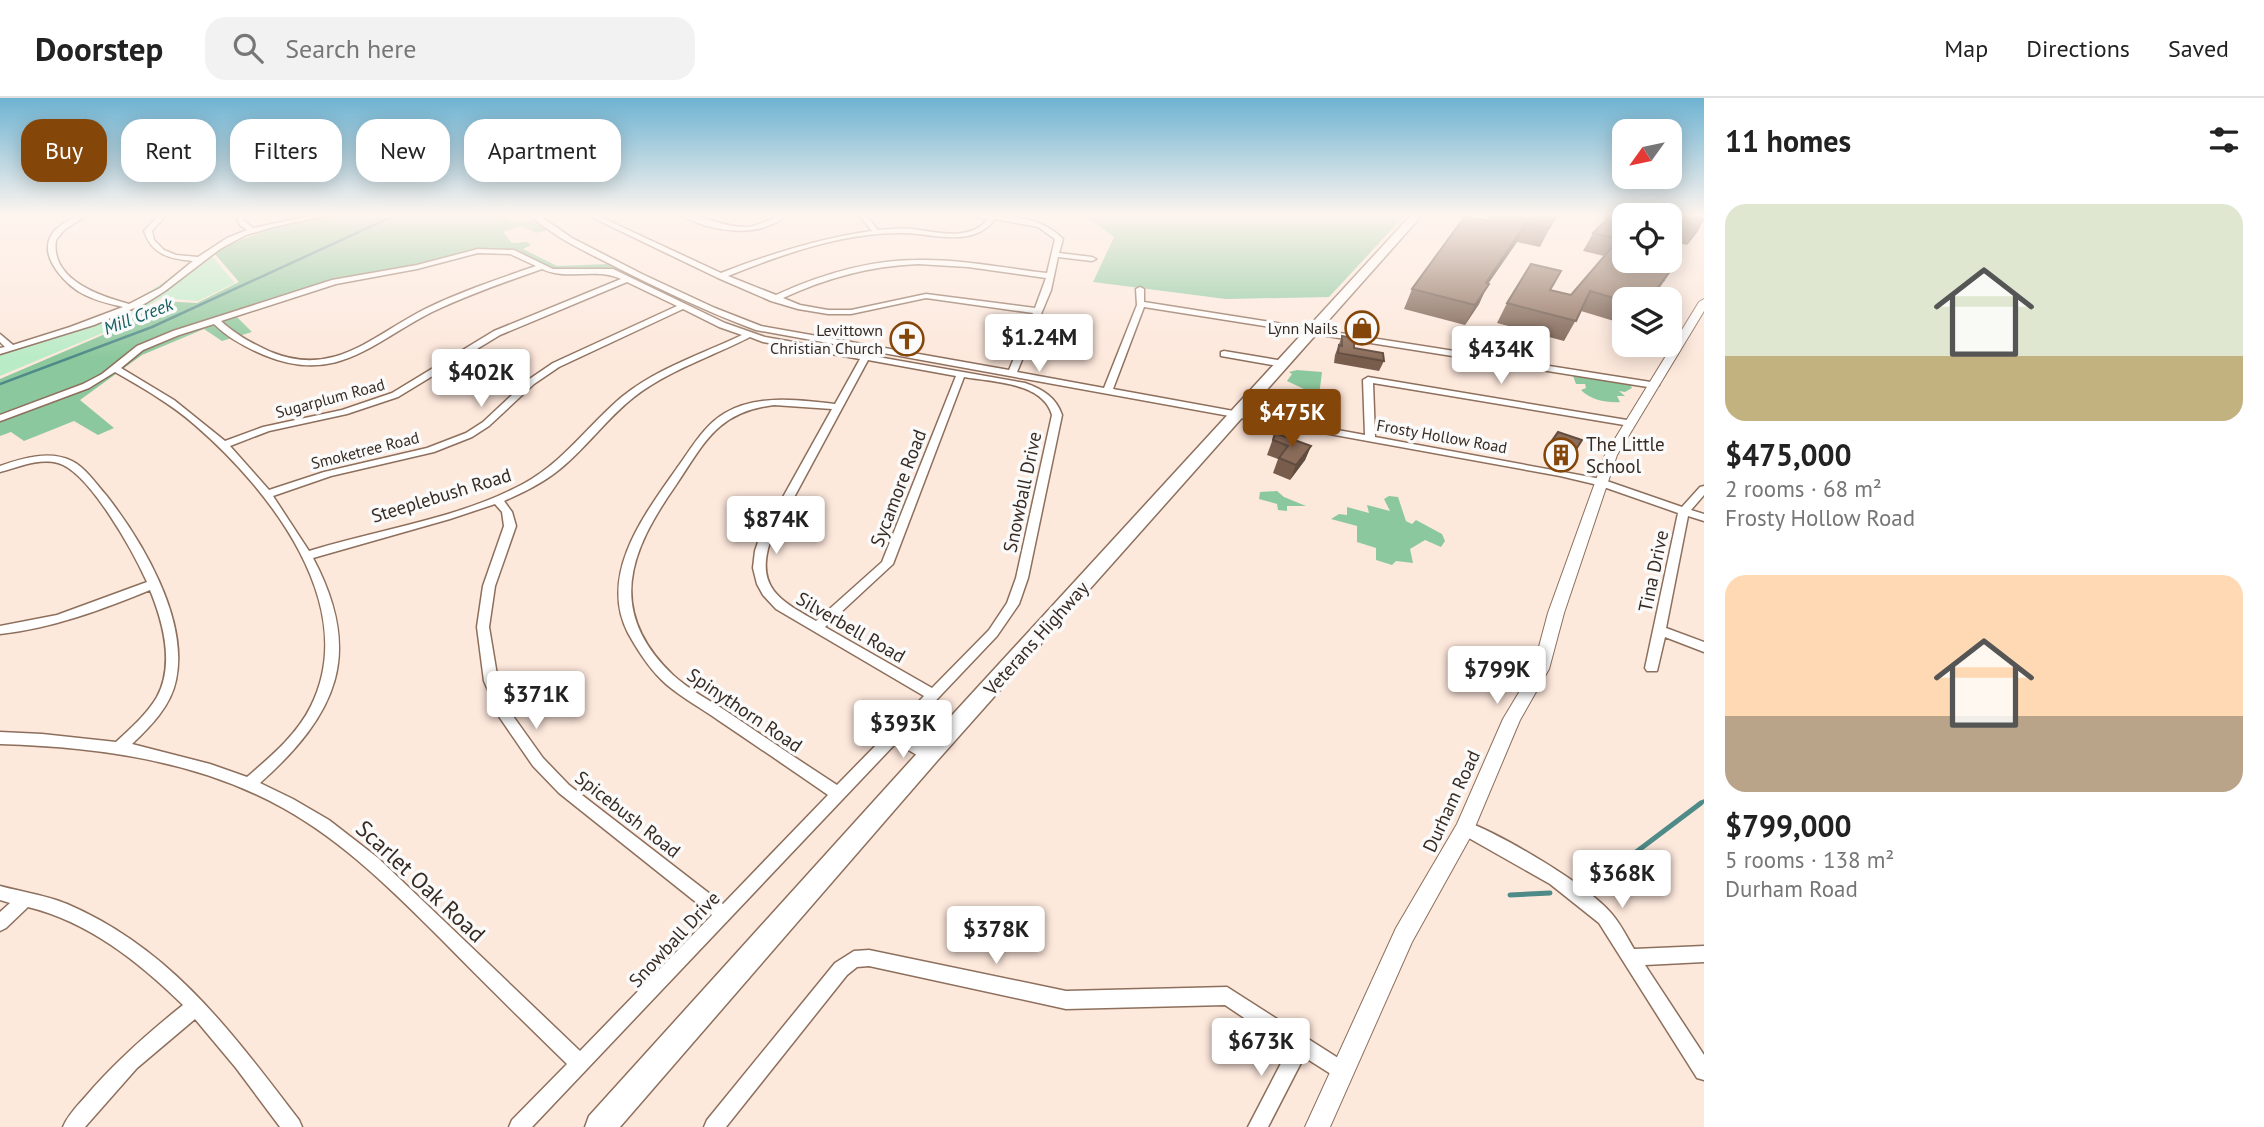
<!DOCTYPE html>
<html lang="en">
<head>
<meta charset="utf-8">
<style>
	:root { --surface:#fff; --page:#f2f2f2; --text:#222; --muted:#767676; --line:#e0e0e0; --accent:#854609 }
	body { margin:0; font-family:"PT Sans",sans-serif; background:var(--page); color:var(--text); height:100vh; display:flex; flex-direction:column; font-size:26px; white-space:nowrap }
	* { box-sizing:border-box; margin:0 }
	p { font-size:23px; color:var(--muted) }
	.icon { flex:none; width:38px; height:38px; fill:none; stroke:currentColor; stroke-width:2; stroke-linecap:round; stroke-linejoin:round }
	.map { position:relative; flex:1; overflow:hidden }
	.details { display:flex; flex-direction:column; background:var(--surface); width:560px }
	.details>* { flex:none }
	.guide { position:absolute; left:21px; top:21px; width:665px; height:63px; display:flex; gap:14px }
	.needle { width:46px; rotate:237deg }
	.tools { position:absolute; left:1612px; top:21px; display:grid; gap:14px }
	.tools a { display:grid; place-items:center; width:70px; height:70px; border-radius:14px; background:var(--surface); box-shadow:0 4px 18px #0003; font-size:35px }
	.price { position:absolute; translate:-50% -60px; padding:0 16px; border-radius:7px; background:#fff; color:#222; font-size:23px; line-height:46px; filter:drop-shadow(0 2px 4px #0008) }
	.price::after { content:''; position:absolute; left:50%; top:42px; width:21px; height:16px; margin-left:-10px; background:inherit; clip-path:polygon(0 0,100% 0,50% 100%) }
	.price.current { background:var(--accent); color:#fff }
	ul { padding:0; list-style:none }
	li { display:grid; align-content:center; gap:14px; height:371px; padding:0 21px }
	li span { display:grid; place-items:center; height:217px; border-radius:21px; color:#555 }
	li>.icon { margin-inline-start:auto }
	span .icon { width:126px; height:126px; fill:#fffc; stroke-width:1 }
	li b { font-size:30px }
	h2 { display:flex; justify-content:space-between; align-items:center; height:84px; padding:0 21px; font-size:30px }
	.chip { padding:0 24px; border-radius:21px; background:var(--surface); box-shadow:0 4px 18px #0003; font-size:24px; line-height:63px }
	.chip.current { background:var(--accent); color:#fff }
	header { display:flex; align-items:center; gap:42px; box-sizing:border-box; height:98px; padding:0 35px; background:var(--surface); border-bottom:2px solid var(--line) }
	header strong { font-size:33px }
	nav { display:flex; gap:38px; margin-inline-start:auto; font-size:24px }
	.search { width:490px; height:63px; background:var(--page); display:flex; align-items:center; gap:18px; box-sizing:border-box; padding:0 24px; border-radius:21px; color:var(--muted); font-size:26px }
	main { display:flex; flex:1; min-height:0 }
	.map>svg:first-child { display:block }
</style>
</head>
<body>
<header>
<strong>Doorstep</strong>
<div class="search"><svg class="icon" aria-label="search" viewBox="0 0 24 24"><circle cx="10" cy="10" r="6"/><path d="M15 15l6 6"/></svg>Search here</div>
<nav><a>Map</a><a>Directions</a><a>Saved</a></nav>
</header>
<main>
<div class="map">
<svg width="1704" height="1029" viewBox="0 0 1704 1029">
	<rect width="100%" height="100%" fill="#fde8dc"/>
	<!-- green -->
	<path fill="#baebc7" d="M210 156 235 185 198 203 161 200 105 234 0 278V255L109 218Z"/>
	<!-- forest -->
	<path fill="#8cc89d" d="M338 116H505L504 120 514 124 532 121 548 132 536 135 522 128 503 134 512 145 527 144 531 147 523 151 557 168 609 166 626 173 622 175 548 174 508 156 486 154 348 183 237 219 252 234 222 243 204 231 142 257 80 302 114 330 98 337 74 323 24 343 11 334 0 338V281L105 236 162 203 197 205 239 184 214 155C254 132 294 125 338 116Z
		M1077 116H1406L1329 199 1226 201 1093 184 1114 139 1084 117Z
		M1297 272 1322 274 1319 298H1313L1306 292 1287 283 1292 276 1289 274Z
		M1572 275 1629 284 1632 290 1625 294 1619 293 1625 298H1617L1620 304C1608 305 1590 302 1581 292L1586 290 1585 286H1576Z
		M1277 393 1284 399 1306 408H1287V413L1278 412 1277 406 1259 401 1260 394Z
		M1389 398 1398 399 1406 423 1412 426 1416 422 1442 436 1445 443 1441 449 1425 442 1410 451 1413 465 1396 463 1392 467 1376 462V450L1357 444V428L1331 421 1339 416 1347 417V409L1369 415 1367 407 1390 413 1384 401Z"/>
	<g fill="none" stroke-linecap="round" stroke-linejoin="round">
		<!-- stream-far2 -->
		<path stroke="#4e8a87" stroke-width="2.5" d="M0 286 152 229 398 116"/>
		<!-- stream-far1 -->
		<path stroke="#4e8a87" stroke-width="3.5" d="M1698 707 1704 703"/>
		<!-- stream -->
		<path stroke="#4e8a87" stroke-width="5" d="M1595 785 1701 705
			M1510 797 1550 795"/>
		<defs>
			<path id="minor" d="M0 116H3V117L0 119Z
				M80 116H89L64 132 56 142C50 182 100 198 129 206L160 190 193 163C170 161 152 157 144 133L160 116H167L152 133 154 142 164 152 176 157 198 159 227 140 247 132 240 127 237 122 239 116H246L243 122 253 130 315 117 333 116 273 129 246 137 220 151 165 193 146 205 94 227 0 256V250L5 249 0 244V236L13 247 70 229 123 209C110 206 97 203 85 197 68 189 40 161 50 140 55 128 70 122 80 116Z
				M529 116H537L572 140 642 176 715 210 761 228 1009 272 1033 215 926 200 851 216H828L798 211 771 203 718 180 585 116H594L721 175C770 156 820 140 872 133L858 116H865L878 132C890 131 901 130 913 131 937 134 970 144 988 121L956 116C990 116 1037 114 1063 141L1059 155 1092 159 1096 161 1092 163 1058 159 1051 192 1017 274 1104 290 1137 207 1136 191 1140 189 1144 191V204L1657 285 1659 287 1654 290 1144 209 1113 291 1365 337 1363 282 1368 279 1633 323V327L1630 328 1373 285 1375 339 1601 381 1682 409 1700 389 1704 388V397L1691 412 1704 416V423L1688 418 1666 530 1704 544V554L1665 539 1657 573H1647L1645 570 1678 415 1598 387 1560 378 756 232C707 214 659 191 612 167 584 153 552 138 529 116ZM995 121 1038 129 1055 141 1047 175C1004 170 961 161 917 162 868 162 820 177 776 197L728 178C783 156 844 134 904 135 935 136 973 150 995 121ZM918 166 968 169 1046 180 1035 210 926 196 851 212H828L800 207 783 200C826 180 870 168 918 166Z
				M678 116C701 116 722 129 745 129 763 129 774 116 788 116 759 142 710 134 678 116Z
				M478 151 514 152 553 171H613L725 225 765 239 1025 285C1042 291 1056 299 1062 317L1028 480 1019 506 997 538 904 636 934 653 936 657 934 661 929 663 924 661 896 645 532 1029H509L512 1022 567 966C525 925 483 884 442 842 393 793 344 744 283 710 197 662 97 649 0 646V634L42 636 116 644C131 630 147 616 157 599 175 566 163 524 150 492 101 512 53 530 0 536V528L57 517 147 484C134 455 89 373 58 365 38 360 19 369 0 374V368C23 360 50 352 72 363 86 370 96 386 106 397 142 443 189 521 176 582 171 608 150 629 132 646L210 666 247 679C270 659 297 637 311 608 361 507 269 391 195 327 171 306 143 290 115 274L89 290 3 322 0 323V317L83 286 102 276 137 248 173 233 332 182 417 167ZM478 155 510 156 536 168C498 181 460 194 425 211 372 238 334 280 271 254 253 246 236 237 221 223L336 186 417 171ZM542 171C567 183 596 169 621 181L494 233 392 295 342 312 263 329 225 343 174 302 121 270 143 252 179 237 214 226C228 240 245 249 264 257 337 287 371 245 432 214 467 197 505 184 542 171ZM627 184 677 208 553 265 528 282 483 324 466 335 427 350 324 374 269 392 230 348 269 333 347 316 398 299 500 237ZM683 211 719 229 742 237C702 256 658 270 623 298 589 326 564 364 523 386 458 421 380 431 309 453L273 398 331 378 434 354 472 339 489 328 534 286 559 269ZM750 239 763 244 860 261 835 306C799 302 758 296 725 315 704 327 691 351 677 370 645 416 598 476 628 535 638 553 650 572 666 586 681 599 701 610 718 622 755 647 792 672 828 697L723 806 569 687 543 660 513 618 498 583 489 529 495 488 516 428 512 414 504 403C524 394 543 385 560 371 587 349 607 320 634 299 669 272 711 259 750 239ZM868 262 956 278 882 464 816 523C781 503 755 490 770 444ZM964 279C992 284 1043 284 1052 317L1016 480 1007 505 989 532 932 590 825 529 893 466ZM774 307 832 311 758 444 755 453 753 470 757 486 763 497 776 511 924 598 837 687C800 663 763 638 726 613 709 602 688 591 673 577 606 513 629 454 676 387 705 344 717 314 774 307ZM495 406 502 414 504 428 483 488 477 529 484 583 500 620 533 668 559 695 712 817 580 953 378 760 329 722 293 701 260 685C337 616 364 556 313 460L450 421Z
				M1224 253 1284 263 1288 266 1284 269 1221 258V254Z
				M1465 723C1502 737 1585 785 1611 815 1620 825 1627 839 1634 851L1704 848V864L1645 867 1704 957V982L1697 980 1599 825 1550 786 1460 735 1457 730 1460 725Z
				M0 788C22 794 46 797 67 806 172 851 232 935 299 1022L302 1029H280L236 970 195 921 137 970 85 1029H63C68 1017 78 1007 86 998 115 964 148 935 183 907 139 864 89 824 28 809L6 830 0 833V814L10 805 0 802Z
				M869 852 1066 893 1227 889 1349 967 1351 974 1349 981 1342 983 1304 959 1268 1029H1248L1289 950 1225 907 1066 911 869 868 857 869 847 877 726 1029H704L707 1022 835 865 854 853Z"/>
			<path id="secondary" d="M1704 201V213L1617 357 1564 515 1549 571 1520 622 1472 736 1412 844 1330 1029H1305L1396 830 1457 726 1503 621 1533 571 1548 515 1605 357 1699 204Z"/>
			<path id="primary" d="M1412 116H1423L937 663 620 1029H585L589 1018 921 651Z"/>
		</defs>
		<!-- minor casing -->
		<use href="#minor" stroke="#8d6f5c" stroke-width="3"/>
		<!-- secondary casing -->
		<use href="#secondary" stroke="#8d6f5c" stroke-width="2"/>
		<!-- primary casing -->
		<use href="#primary" stroke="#8d6f5c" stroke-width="3"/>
		<!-- minor -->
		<use href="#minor" fill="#fff" fill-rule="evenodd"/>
		<!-- secondary -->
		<use href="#secondary" fill="#fff" fill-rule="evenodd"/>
		<!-- primary -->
		<use href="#primary" fill="#fff" fill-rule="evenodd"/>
	</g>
	<!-- wall -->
	<path fill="#785d4d" d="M1557 116 1540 149 1517 144 1488 186 1479 206 1465 227 1404 211 1412 191 1488 123Z
		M1704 116 1698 133 1687 147 1670 143V137L1678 123Z
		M1624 124 1665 183 1624 201V226L1581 213 1564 243 1497 225 1507 205 1550 192 1571 197 1604 158 1583 153 1593 135Z
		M1342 238 1354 250 1384 263 1379 273 1334 265 1335 257Z
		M1558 334 1582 342 1566 368 1553 363 1555 359 1545 355Z
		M1275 335 1311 348 1305 362 1290 382 1273 375 1278 361 1267 357Z"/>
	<!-- shaded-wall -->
	<path fill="#614c3f" d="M1704 121 1698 133 1687 147 1698 128Z
		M1526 125 1517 144 1488 186 1479 206 1465 227 1486 185Z
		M1677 164 1652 201H1649Z
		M1311 348 1305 362 1290 382 1296 367Z"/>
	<!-- building -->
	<path fill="#8b6c5a" stroke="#614c3f" stroke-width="2" d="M1493 116H1557L1549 130 1526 125 1486 185 1489 186 1475 207 1412 191 1465 118 1488 123Z
		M1637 116H1663L1662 117H1636Z
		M1684 116H1704V121L1698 128 1678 123Z
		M1608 120 1624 124V163L1670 162 1677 164 1649 201H1624V203L1590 193 1576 223 1507 205 1531 166 1561 173 1550 192 1571 197 1619 141 1593 135Z
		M1342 238 1354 240V250L1383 255 1384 263 1338 255 1339 247 1342 248Z
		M1558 334 1582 342 1573 356 1560 352 1562 348 1551 344Z
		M1275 335 1311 348 1296 367 1279 360 1288 348 1273 342Z"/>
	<!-- sky -->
	<linearGradient id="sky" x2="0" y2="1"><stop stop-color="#6eb3d2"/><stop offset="0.45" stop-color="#fef5ef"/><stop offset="1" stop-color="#fef5ef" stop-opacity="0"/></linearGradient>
	<rect width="1704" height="260" fill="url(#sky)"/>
	<!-- icons -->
	<defs>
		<symbol id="shop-ring" viewBox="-11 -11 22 22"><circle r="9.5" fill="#fafafa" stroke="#854609" stroke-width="1.5"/><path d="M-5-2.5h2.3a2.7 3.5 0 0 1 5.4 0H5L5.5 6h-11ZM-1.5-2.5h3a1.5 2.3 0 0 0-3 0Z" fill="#854609"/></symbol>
		<symbol id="church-ring" viewBox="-11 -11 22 22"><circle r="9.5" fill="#fafafa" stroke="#854609" stroke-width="1.5"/><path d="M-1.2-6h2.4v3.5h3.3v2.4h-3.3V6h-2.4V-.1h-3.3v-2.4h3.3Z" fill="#854609"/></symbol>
		<symbol id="building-ring" viewBox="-11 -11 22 22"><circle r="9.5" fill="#fafafa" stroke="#854609" stroke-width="1.5"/><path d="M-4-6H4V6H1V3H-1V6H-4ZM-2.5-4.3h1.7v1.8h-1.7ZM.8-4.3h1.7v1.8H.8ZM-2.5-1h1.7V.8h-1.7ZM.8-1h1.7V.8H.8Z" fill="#854609"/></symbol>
	</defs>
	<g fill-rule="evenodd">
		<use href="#shop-ring" x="1343" y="211" width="38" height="38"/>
		<use href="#church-ring" x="888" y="222" width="38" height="38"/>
		<use href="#building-ring" x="1542" y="338" width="38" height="38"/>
	</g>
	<g text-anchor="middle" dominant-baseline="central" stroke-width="7" stroke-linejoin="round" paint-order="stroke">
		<!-- far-poi labels -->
		<g font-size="16" fill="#382b23" stroke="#fafafa" text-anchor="end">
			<text x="1338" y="230">Lynn Nails</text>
			<text x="883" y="232">Levittown<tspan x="883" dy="18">Christian Church</tspan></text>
		</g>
		<!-- far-street labels -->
		<g font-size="16" fill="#382b23" stroke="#fafafa">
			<text transform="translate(330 300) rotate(-15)">Sugarplum Road</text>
			<text transform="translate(1442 338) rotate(10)">Frosty Hollow Road</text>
			<text transform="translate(365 352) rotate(-14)">Smoketree Road</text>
		</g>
		<!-- far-water labels -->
		<g font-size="18" font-style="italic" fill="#125e5f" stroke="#fafafa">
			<text transform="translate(138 218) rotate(-21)">Mill Creek</text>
		</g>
		<!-- poi labels -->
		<g font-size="19" fill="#382b23" stroke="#fafafa" text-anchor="start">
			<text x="1586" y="346">The Little<tspan x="1586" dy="22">School</tspan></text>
		</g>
		<!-- street labels -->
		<g font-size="19" fill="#382b23" stroke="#fafafa">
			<text transform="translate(898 390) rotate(-69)">Sycamore Road</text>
			<text transform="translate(1022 394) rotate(-78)">Snowball Drive</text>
			<text transform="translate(441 397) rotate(-17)">Steeplebush Road</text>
			<text transform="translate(1653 473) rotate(-78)">Tina Drive</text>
			<text transform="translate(851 529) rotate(30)">Silverbell Road</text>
			<text transform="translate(1036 540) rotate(-48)">Veterans Highway</text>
			<text transform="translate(745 612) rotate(34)">Spinythorn Road</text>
			<text transform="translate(1451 703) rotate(-65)">Durham Road</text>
			<text transform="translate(628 716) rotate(38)">Spicebush Road</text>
			<text transform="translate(674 841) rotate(-47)">Snowball Drive</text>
		</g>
		<!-- near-street labels -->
		<g font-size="23" fill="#382b23" stroke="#fafafa">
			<text transform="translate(421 783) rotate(43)">Scarlet Oak Road</text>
		</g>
	</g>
</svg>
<div class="tools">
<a><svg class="needle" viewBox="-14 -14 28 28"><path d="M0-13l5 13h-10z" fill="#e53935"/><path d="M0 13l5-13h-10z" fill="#767676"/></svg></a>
<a><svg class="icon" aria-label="locate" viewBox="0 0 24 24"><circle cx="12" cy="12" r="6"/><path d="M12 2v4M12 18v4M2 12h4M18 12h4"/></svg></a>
<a><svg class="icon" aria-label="layers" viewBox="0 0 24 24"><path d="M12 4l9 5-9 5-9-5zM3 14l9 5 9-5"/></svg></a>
</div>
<b class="price" style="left:1039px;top:276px">$1.24M</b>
<b class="price" style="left:1501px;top:288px">$434K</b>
<b class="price" style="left:481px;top:311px">$402K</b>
<b class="price current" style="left:1292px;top:351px">$475K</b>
<b class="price" style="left:776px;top:458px">$874K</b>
<b class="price" style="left:1497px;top:608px">$799K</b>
<b class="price" style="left:536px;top:633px">$371K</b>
<b class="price" style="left:903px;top:662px">$393K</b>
<b class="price" style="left:1622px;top:812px">$368K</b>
<b class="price" style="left:996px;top:868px">$378K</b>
<b class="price" style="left:1261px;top:980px">$673K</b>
<div class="guide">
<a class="chip current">Buy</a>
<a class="chip">Rent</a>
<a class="chip">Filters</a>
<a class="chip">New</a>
<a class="chip">Apartment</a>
</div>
</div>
<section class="details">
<h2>11 homes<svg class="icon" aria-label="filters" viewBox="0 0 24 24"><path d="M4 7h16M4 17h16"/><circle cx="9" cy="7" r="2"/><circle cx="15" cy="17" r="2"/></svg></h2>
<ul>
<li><span style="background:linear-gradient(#dfe7d0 70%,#c2b280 0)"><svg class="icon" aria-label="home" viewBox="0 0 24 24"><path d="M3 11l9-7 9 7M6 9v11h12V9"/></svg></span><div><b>$475,000</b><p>2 rooms · 68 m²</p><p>Frosty Hollow Road</p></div></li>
<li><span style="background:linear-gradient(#ffd9b3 65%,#b9a48a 0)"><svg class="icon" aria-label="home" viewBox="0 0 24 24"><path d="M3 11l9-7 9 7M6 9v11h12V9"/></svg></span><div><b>$799,000</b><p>5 rooms · 138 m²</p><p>Durham Road</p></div></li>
</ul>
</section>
</main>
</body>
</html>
